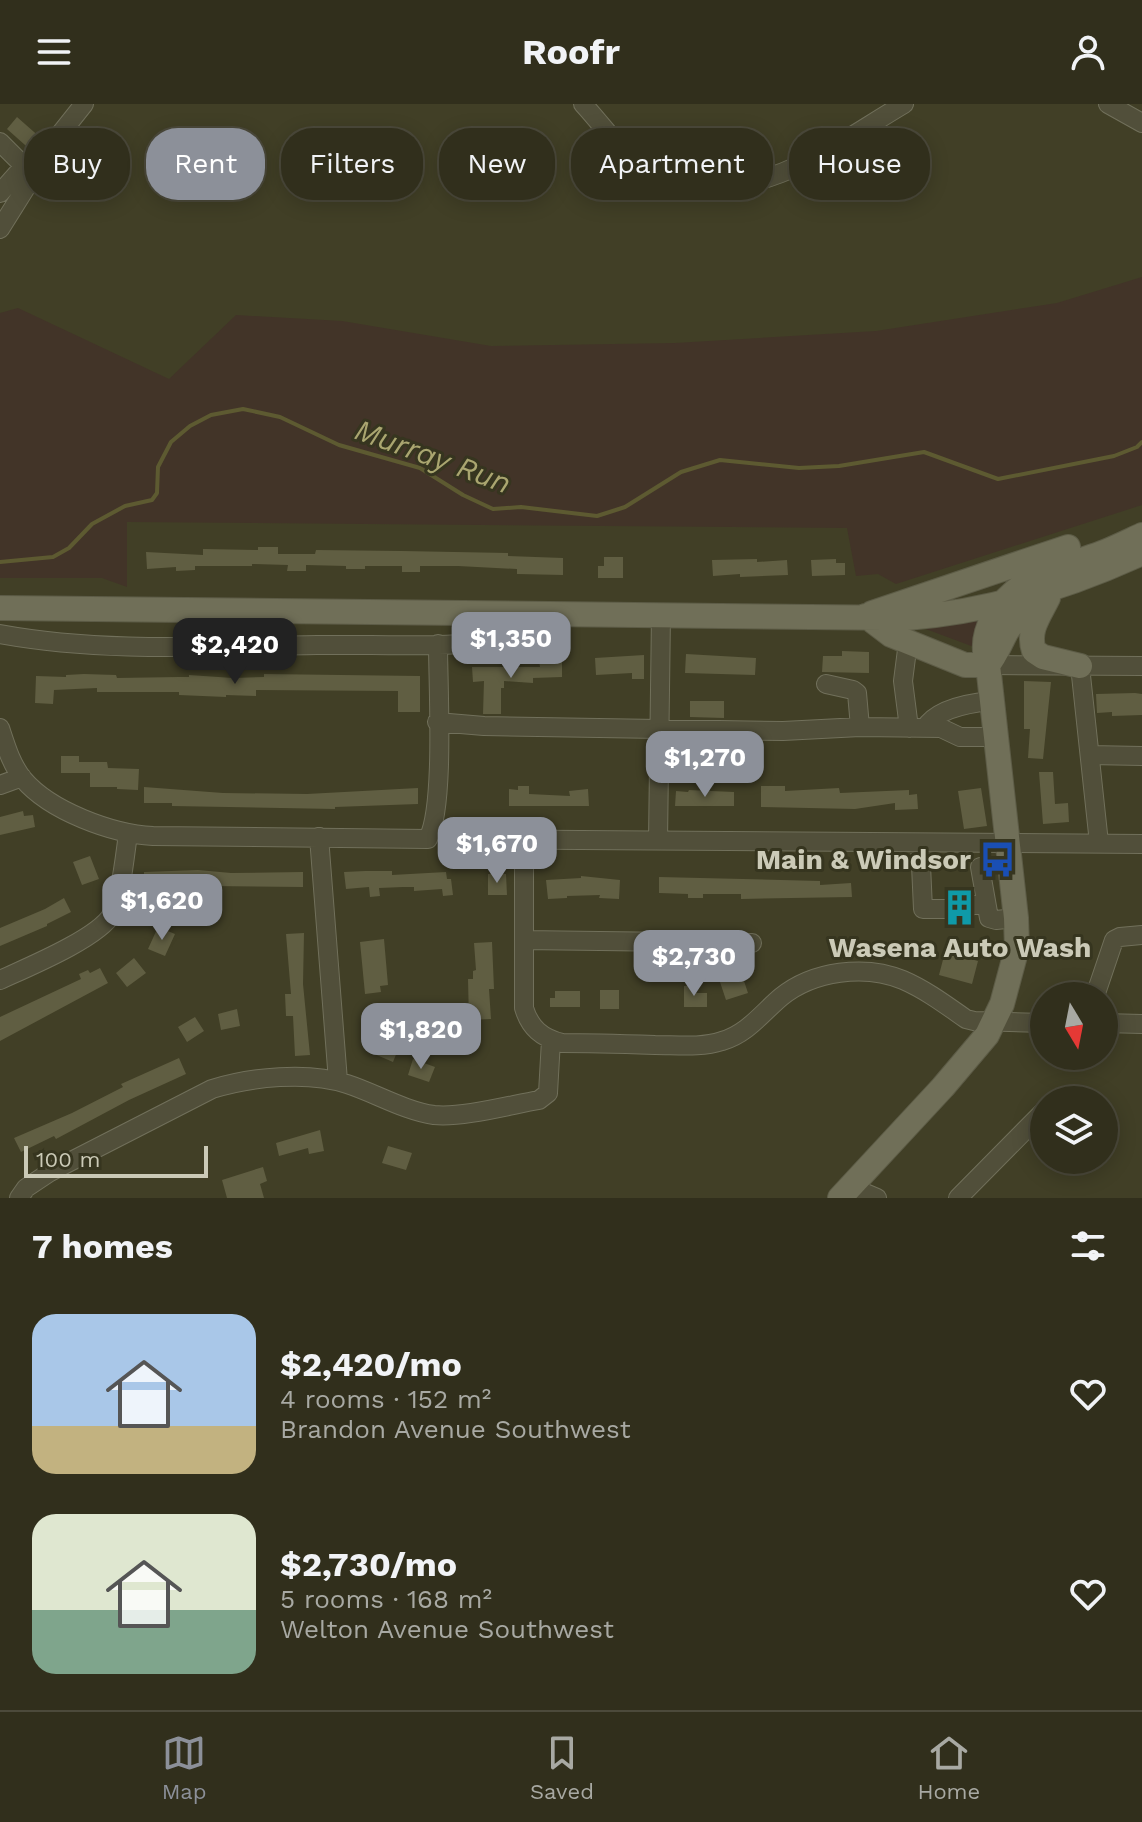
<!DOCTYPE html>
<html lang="en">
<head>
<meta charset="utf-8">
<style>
	:root { --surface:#312f1c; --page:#3d3b29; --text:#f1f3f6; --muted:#a8a9a3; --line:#4c4a3b; --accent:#8c9099 }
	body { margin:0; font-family:"Work Sans",sans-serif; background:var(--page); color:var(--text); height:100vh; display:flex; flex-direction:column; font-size:30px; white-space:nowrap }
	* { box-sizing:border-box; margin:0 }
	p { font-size:26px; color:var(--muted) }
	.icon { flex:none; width:44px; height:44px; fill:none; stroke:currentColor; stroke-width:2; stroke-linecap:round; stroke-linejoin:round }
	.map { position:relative; height:1094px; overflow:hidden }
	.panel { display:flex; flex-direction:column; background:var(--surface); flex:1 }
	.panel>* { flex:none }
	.guide { position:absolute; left:24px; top:24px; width:1094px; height:72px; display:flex; gap:16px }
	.needle { width:52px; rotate:170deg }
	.controls { position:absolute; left:1030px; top:878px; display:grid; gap:16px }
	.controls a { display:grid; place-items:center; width:88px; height:88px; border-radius:50%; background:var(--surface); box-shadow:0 4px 20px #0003,0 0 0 2px var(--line); font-size:40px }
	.scale { position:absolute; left:24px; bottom:20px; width:184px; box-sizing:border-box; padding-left:8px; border:4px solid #cbcab7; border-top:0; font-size:22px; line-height:28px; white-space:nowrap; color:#cbcab7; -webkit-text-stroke:6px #36351f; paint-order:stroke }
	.price { position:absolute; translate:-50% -68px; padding:0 18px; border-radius:16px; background:var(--accent); color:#fff; font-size:26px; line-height:52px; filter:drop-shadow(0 2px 4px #0008) }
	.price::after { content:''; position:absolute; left:50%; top:48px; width:24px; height:18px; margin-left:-12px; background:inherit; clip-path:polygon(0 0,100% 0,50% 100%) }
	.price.active { background:#222; color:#fff }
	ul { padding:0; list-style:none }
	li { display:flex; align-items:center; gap:24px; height:200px; padding:0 32px }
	li span { display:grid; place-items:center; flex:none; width:224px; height:160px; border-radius:24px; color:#555 }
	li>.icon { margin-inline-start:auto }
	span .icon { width:96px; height:96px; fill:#fffc; stroke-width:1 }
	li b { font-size:34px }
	h2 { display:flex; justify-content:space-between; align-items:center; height:96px; padding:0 32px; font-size:34px }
	.chip { padding:0 28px; border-radius:32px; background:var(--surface); box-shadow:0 4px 20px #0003,0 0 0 2px var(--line); font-size:28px; line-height:72px }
	.chip.active { background:var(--accent); color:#fff }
	header { display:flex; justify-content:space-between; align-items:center; height:104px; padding:0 32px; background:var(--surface); font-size:36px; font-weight:700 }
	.menu { display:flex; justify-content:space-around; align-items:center; height:112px; border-top:2px solid var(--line); background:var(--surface); font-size:22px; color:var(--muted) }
	.menu a { display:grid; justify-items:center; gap:4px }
	.menu .active { color:var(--accent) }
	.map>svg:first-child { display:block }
</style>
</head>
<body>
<header><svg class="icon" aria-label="menu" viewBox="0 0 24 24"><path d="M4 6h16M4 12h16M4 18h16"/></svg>Roofr<svg class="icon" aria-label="person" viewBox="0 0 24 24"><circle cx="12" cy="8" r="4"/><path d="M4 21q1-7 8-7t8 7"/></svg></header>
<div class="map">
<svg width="1142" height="1094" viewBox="0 0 1142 1094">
	<rect width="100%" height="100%" fill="#413f26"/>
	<!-- green -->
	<path fill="#423428" d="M1142 173V401L896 480 878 470 856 472 847 424 127 418V483L102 474H0V209L18 204 169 275 236 211 342 217 491 242 675 239 876 227 1057 199Z
		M984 509 974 543 915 521Z"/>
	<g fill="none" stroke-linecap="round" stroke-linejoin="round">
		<!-- stream -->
		<path stroke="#5d5a31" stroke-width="4" d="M0 458 53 453 69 444 92 420 125 402 152 396 157 389 158 363 171 338 190 322 211 311 243 305 280 313 339 341 420 364 463 391 493 405 521 403 597 412 625 403 681 368 720 356 799 364 839 362 924 348 998 375 1114 352 1137 343 1142 338"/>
	</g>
	<!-- building -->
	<path fill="#605e42" d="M17 13 42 35 34 49 7 25Z
		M258 443H278V450H315L316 446 402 447 508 449V452L563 454V471L517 470V465L458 462H420V468H402V462H365V465H346V462L306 461V467H287L288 461 252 460V462H195V466L176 467V463L147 465 146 448 203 451V445L258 446Z
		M604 453H623V474H598V462H604Z
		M757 455V458L787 456 788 471 740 473V470L713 472 712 456Z
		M836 455V459H845V471L812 472 811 456Z
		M842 547 869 548V569L822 568 823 552H842Z
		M686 550 756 554 755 571 685 569Z
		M644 551V575H632V569L596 571 595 554Z
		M562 556V573L533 574V579L504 577V584H501V610H483L484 577 473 578 472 563H540L539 557Z
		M84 570 116 571 117 574 179 573H189V571L233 574 264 573V570L420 572V608H398V587L256 586V592L226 591V593L179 591V588H97V584L54 586 53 600 35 599 36 572 66 573V571Z
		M1024 577 1051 578 1043 655 1028 654 1030 625H1024Z
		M1135 589 1142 590V611L1112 612V608L1097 609 1096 590Z
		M690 597H724V614L690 613Z
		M61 652H79V658H107L108 664 139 665 138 686 117 685V683H90V669H61Z
		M1039 668H1053L1055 700 1068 699 1069 718 1043 720Z
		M518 682H529V690L570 692 569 687 588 685 589 702H509V685L518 686Z
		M761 682H785V687L839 684 840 689 909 686V691L917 690 918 705 895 706V699L855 705 761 703Z
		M144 683 223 689 307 690 418 684V700L335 703V705L172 702V699H144Z
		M981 684 987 722 964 725 958 687Z
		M689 686 734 688V702H675L676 687 688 688Z
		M23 707 24 712 33 711 35 723 0 731V713Z
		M90 752 99 775 82 781 73 758Z
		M198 766 231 769 303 768V783L211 782 154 787 153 782 144 783V768Z
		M365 767H392V771L446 768 447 775H451L453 791 443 792 442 785 414 787V783H403L379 784 380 792 370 793 369 783 346 785 344 768Z
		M488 770H506L507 791H488Z
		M581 772 620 776 619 795 599 794 600 791 567 792V794L548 795 546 776 581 774Z
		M659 773 820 777V781L851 779 852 793 741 795V790H703V794H688V790L659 789Z
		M64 794 71 808 47 820V822L0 842V824L45 805Z
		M158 823 175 830 165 852 148 845Z
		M304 829 303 880 310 951 295 952 293 912H286L285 890H291L286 830Z
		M384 835 388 881 380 882 381 888 365 890 360 838Z
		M492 838 494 885H489L491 915 469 916 468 875H473V867L476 866 474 839Z
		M945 848 978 857 972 880 939 871Z
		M134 854 146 869 127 883 116 869Z
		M100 864 108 879 0 937V913L81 875 79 870 88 866 90 869Z
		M742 871 748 889 726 896 720 878Z
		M695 881V889H707V903H684V882Z
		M600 886H619V905H600Z
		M555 887H580V903H550V894H555Z
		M237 905 240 922 221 926 218 910Z
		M195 913 204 927 187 938 178 923Z
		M378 934 399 943 393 958 372 949Z
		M179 954 186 970 129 996 56 1035 54 1032 21 1048 14 1034 72 1009 123 983 121 980Z
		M413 955 435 963 429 978 408 971Z
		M320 1026 324 1047 309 1050 308 1044 279 1052 276 1039Z
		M388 1042 412 1049 406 1066 382 1059Z
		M263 1063 267 1077 260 1080 264 1094H227L222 1076Z"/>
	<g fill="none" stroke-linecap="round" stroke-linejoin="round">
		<defs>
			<path id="minor" d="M583 0C607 26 630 61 661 78 680 88 702 87 722 84 795 75 843 36 904 0
				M1108 0 1142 19
				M0 38 33 71
				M0 89 24 62
				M0 125 57 34 84 0
				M0 530C104 549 212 542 317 541 381 540 457 545 519 534 536 531 547 521 561 510
				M908 538 903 577 909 624
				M988 561 1142 562
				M1080 562 1099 739
				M826 580 853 586 857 589 860 623
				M437 618 484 622 783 627 860 623 941 624 960 633H995
				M0 624C6 642 11 660 23 675 50 707 112 730 153 732L428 735C445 702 438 583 438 540
				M925 624C937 604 970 599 991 597
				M1090 651 1142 652
				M0 681 22 673
				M319 733 338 977
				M453 735 1142 740
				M524 735V904C530 924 542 934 562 939 593 939 624 940 655 941 677 941 701 944 722 937 747 930 762 909 781 893 813 867 865 860 903 876 926 886 946 901 966 915L974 917 1044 919
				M658 737 661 510
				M920 739 923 805H954L985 799
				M980 763 989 814 996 816 1016 814
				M524 836 752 839
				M0 876C26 864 99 834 112 810 121 794 125 750 128 730
				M1095 892 1114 836 1120 833 1142 831
				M1104 919 1142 920
				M851 1083 877 1094
				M19 1094 26 1084 50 1068 212 985C251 973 308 967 347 980 375 989 405 1007 434 1011 462 1014 510 1001 539 996L548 989 551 936
				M958 1094 1044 1007"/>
			<path id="major" d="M1048 494C1039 512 1027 527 1034 547L1043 553 1080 562
				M0 504 907 514C989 508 1068 483 1142 449
				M872 509 1068 443
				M866 512 891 531 965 561H988
				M988 561C997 550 1000 539 1007 527 1017 511 1032 502 1047 492
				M840 1094 943 983 987 931 1002 900 1017 844 1016 814 988 561C982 544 984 530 993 514 1016 471 1060 465 1102 449 1115 444 1129 437 1142 431"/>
		</defs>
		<!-- minor casing -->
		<use href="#minor" stroke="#71705b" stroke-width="20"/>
		<!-- major casing -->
		<use href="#major" stroke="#5d5c47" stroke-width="26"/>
		<!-- minor -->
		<use href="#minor" stroke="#514f3a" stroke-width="18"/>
		<!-- major -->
		<use href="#major" stroke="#706f58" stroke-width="24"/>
	</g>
	<!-- icons -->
	<defs>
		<symbol id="bus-bare" viewBox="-9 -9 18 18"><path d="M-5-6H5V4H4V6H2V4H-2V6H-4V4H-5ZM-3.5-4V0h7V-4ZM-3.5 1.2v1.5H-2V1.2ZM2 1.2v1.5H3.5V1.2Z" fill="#1a4fb4" stroke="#36351f" stroke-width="2.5" paint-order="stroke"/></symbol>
		<symbol id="building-bare" viewBox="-9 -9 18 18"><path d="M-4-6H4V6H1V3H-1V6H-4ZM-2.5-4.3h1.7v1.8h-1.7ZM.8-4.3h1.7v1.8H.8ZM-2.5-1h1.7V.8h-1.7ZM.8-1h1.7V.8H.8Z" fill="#0f9aa8" stroke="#36351f" stroke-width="2.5" paint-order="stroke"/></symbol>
	</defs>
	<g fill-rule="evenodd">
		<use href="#bus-bare" x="972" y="730" width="51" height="51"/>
		<use href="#building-bare" x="934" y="778" width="51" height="51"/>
	</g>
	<g text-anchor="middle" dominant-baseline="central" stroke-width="6" stroke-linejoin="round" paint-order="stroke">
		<!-- poi labels -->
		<g font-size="28" font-weight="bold" fill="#cbcab7" stroke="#36351f" text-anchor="end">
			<text x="971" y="755">Main &amp; Windsor</text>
			<text x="960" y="843" text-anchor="middle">Wasena Auto Wash</text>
		</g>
		<!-- water labels -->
		<g font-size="30" font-style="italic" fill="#aaa670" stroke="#36351f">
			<text transform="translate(433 352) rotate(20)">Murray Run</text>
		</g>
	</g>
</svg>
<div class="controls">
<a><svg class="needle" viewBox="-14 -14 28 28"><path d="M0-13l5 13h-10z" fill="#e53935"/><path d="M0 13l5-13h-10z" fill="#a8a9a3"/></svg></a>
<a><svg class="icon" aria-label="layers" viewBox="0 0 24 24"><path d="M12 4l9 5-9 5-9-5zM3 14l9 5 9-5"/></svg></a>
</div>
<div class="scale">100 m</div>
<b class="price" style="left:511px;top:576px">$1,350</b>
<b class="price active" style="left:235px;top:582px">$2,420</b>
<b class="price" style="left:705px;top:695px">$1,270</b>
<b class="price" style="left:497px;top:781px">$1,670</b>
<b class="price" style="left:162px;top:838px">$1,620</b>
<b class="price" style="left:694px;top:894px">$2,730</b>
<b class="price" style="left:421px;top:967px">$1,820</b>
<div class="guide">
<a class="chip">Buy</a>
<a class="chip active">Rent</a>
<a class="chip">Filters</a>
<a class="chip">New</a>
<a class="chip">Apartment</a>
<a class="chip">House</a>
</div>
</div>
<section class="panel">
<h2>7 homes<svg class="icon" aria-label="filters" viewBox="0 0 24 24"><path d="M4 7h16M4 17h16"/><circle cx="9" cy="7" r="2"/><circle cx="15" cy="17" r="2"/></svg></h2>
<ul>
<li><span style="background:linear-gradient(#a9c7e8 70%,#c2b280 0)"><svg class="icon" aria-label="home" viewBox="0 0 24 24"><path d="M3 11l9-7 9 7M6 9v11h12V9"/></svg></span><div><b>$2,420/mo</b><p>4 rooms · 152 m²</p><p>Brandon Avenue Southwest</p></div><svg class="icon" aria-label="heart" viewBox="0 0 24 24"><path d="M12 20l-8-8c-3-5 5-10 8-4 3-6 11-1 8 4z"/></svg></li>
<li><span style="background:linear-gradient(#dfe7d0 60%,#7fa58c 0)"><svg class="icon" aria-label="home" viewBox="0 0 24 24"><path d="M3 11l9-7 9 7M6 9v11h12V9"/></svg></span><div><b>$2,730/mo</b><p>5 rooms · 168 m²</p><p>Welton Avenue Southwest</p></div><svg class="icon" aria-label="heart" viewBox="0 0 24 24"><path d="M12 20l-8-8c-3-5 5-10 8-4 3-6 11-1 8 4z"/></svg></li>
</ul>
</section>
<nav class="menu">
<a class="active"><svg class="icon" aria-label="map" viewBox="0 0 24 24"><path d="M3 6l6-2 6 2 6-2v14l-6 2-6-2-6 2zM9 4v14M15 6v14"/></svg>Map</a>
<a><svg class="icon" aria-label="saved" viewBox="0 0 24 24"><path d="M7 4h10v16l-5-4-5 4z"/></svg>Saved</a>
<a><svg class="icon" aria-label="home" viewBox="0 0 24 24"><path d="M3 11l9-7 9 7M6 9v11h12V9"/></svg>Home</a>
</nav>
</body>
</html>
